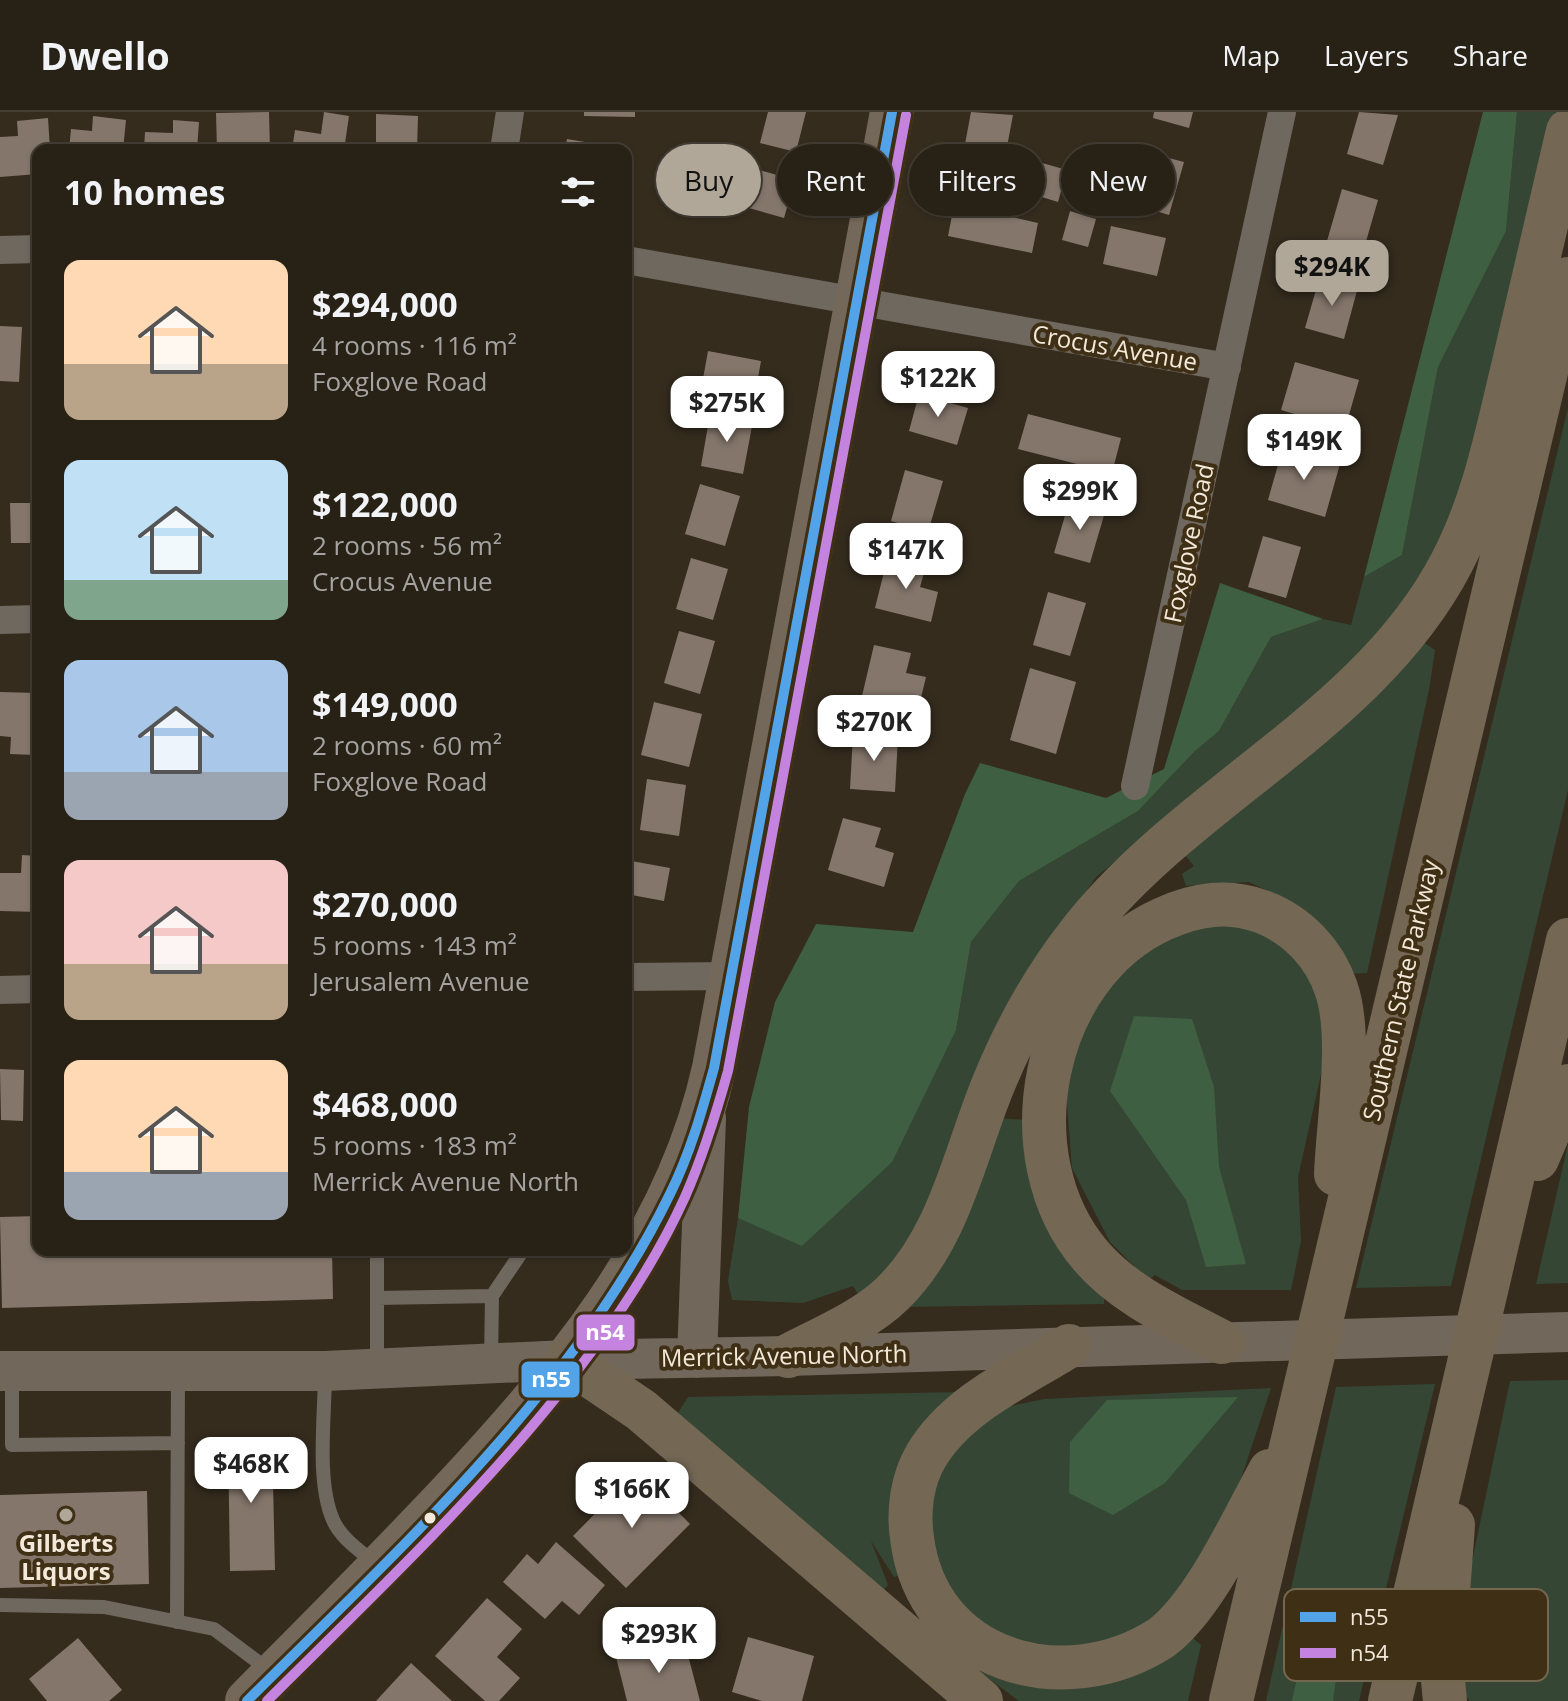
<!DOCTYPE html>
<html lang="en">
<head>
<meta charset="utf-8">
<style>
	:root { --surface:#282116; --page:#342e23; --text:#f1f3f6; --muted:#a5a3a1; --line:#443e35; --accent:#b0a798 }
	body { margin:0; font-family:"Open Sans",sans-serif; background:var(--page); color:var(--text); height:100vh; display:flex; flex-direction:column; font-size:30px; white-space:nowrap }
	* { box-sizing:border-box; margin:0 }
	p { font-size:26px; color:var(--muted) }
	.icon { flex:none; width:44px; height:44px; fill:none; stroke:currentColor; stroke-width:2; stroke-linecap:round; stroke-linejoin:round }
	.map { position:relative; flex:1; overflow:hidden }
	.sheet { position:absolute; left:32px; top:32px; width:600px; height:1112px; display:flex; flex-direction:column; background:var(--surface); border-radius:16px; box-shadow:0 2px 6px #0004,0 0 0 2px var(--line) }
	.sheet>* { flex:none }
	.top-card { position:absolute; left:656px; top:32px; width:760px; height:72px; display:flex; gap:16px }
	.price { position:absolute; translate:-50% -68px; padding:0 18px; border-radius:16px; background:#fff; color:#222; font-size:26px; line-height:52px; filter:drop-shadow(0 2px 4px #0008) }
	.price::after { content:''; position:absolute; left:50%; top:48px; width:24px; height:18px; margin-left:-12px; background:inherit; clip-path:polygon(0 0,100% 0,50% 100%) }
	.price.on { background:var(--accent); color:#111 }
	ul { padding:0; list-style:none }
	li { display:flex; align-items:center; gap:24px; height:200px; padding:0 32px }
	li span { display:grid; place-items:center; flex:none; width:224px; height:160px; border-radius:16px; color:#555 }
	li>.icon { margin-inline-start:auto }
	span .icon { width:96px; height:96px; fill:#fffc; stroke-width:1 }
	li b { font-size:34px }
	h2 { display:flex; justify-content:space-between; align-items:center; height:96px; padding:0 32px; font-size:34px }
	.tag { padding:0 28px; border-radius:36px; background:var(--surface); box-shadow:0 2px 6px #0004,0 0 0 2px var(--line); font-size:28px; line-height:72px }
	.tag.on { background:var(--accent); color:#111 }
	header { display:flex; align-items:center; gap:48px; box-sizing:border-box; height:112px; padding:0 40px; background:var(--surface); border-bottom:2px solid var(--line) }
	header strong { font-size:38px }
	nav { display:flex; gap:44px; margin-inline-start:auto; font-size:28px }
	.map>svg:first-child { display:block }
</style>
</head>
<body>
<header>
<strong>Dwello</strong>
<nav><a>Map</a><a>Layers</a><a>Share</a></nav>
</header>
<div class="map">
<svg width="1568" height="1589" viewBox="0 0 1568 1589">
	<rect width="100%" height="100%" fill="#352c1e"/>
	<!-- green -->
	<path fill="#354734" d="M1517 0H1555L1470 375 1387 521 1324 579 1096 765 1032 859 925 1101 897 1150 860 1185 853 1174 803 1191 732 1188 728 1169 738 1106 803 1133 956 918 971 830 1019 769 1138 699 1195 639 1219 619 1271 525 1323 507 1351 513 1364 465 1402 443 1438 255 1506 119Z
		M1568 296V678L1451 1174 1356 1176Z
		M1423 530 1435 538 1429 578 1367 861 1346 862 1297 793 1249 770 1186 774 1182 762 1194 754 1180 737Z
		M1211 807 1276 822 1321 877 1324 949 1298 1065 1301 1129 1291 1178H1182L1155 1163 1148 1168 1110 1130 1072 1056 1066 978 1085 905 1136 844Z
		M996 1006 1027 1008 1105 1176 1104 1192 898 1195Z
		M1568 1032V1171L1536 1172Z
		M1568 1268V1589H1470L1459 1577 1455 1530 1510 1269Z
		M1435 1272 1359 1589H1266L1336 1275Z
		M1271 1276 1236 1382 1185 1478 1121 1535 1050 1548 996 1529 947 1481 927 1427 936 1363 974 1308 1006 1295 1044 1287Z
		M964 1280 905 1461 894 1465 871 1429 888 1473 879 1483 676 1304 688 1285Z
		M1188 1522 1201 1533 1188 1589H1019L979 1559 987 1553Z"/>
	<!-- forest -->
	<path fill="#3e5f41" d="M1483 0H1517L1506 119 1438 255 1402 443 1364 465Z
		M1220 471 1323 507 1271 525 1219 619 1195 639 1138 699 1019 769 971 830 956 918 892 1050 802 1134 738 1106 749 995 775 890 816 812 913 820 965 682 980 651 1106 686 1164 657Z
		M1134 904 1192 907 1214 975 1219 1055 1246 1152 1206 1155 1186 1088 1110 979Z
		M1238 1285 1165 1371 1113 1403 1069 1381 1070 1330 1107 1288Z
		M1327 1500 1342 1521 1333 1589H1292L1302 1543Z"/>
	<!-- building -->
	<path fill="#84766b" d="M269 0 270 38H217L216 1Z
		M324 0 349 4 344 38H292L295 18 321 22Z
		M584 0H635V5L584 4Z
		M768 0H806L796 40 760 31Z
		M971 0 1013 3 1003 56 962 48Z
		M1154 0H1193L1189 16 1153 6Z
		M1359 0 1398 3 1383 53 1347 42Z
		M376 2 418 4 417 38H376Z
		M93 4 126 8 123 38H69L71 17 92 19Z
		M48 6 50 38H38V62L0 65V25L18 24 17 9Z
		M173 8 199 10 197 38H144L145 20 173 21Z
		M567 27 621 36V38H565Z
		M1146 40 1184 50 1169 103 1132 92Z
		M1028 47 1067 58 1058 90 1019 78Z
		M742 53 795 68 784 106 731 91Z
		M1342 77 1378 88 1363 140 1327 129Z
		M955 88 1013 99 1012 105 1038 111 1032 141 948 124Z
		M1070 99 1096 107 1088 135 1062 128Z
		M1111 114 1166 126 1157 164 1103 152Z
		M1320 164 1358 175 1344 227 1305 216Z
		M0 214 22 215 19 270 0 269Z
		M708 239 761 249 754 288 701 278Z
		M1295 250 1359 268 1345 317 1281 298Z
		M919 282 968 296 957 333 909 319Z
		M710 302 753 309 743 362 701 354Z
		M1028 302 1121 326 1112 361 1018 337Z
		M1283 335 1340 352 1325 405 1268 388Z
		M905 358 943 369 928 420 891 409Z
		M700 372 740 384 725 434 685 422Z
		M33 375H38V431H11L10 391H33Z
		M1069 390 1105 400 1090 451 1054 441Z
		M1263 424 1301 435 1286 486 1248 475Z
		M888 444 926 454 920 475 938 480 931 510 875 496Z
		M691 446 728 457 713 508 676 497Z
		M1048 480 1086 491 1070 544 1033 533Z
		M679 519 715 529 700 582 664 571Z
		M874 533 911 541 906 561 926 565 918 598 862 584Z
		M1030 556 1076 570 1056 642 1010 628Z
		M0 580 37 581 35 643 10 642 11 625 0 624Z
		M654 590 702 602 689 655 641 643Z
		M853 623 898 625 895 680 850 677Z
		M647 667 686 673 679 724 640 718Z
		M843 706 881 716 875 735 894 741 884 775 828 758Z
		M22 743 38 744V800L0 799V761H21Z
		M626 748 670 756 664 789 626 782Z
		M0 957 24 958 23 1009 1 1008Z
		M38 1104V1138H332L333 1187 2 1196 0 1105Z
		M272 1326 275 1458 230 1459 228 1327Z
		M637 1359 690 1412 626 1476 573 1424Z
		M147 1379 149 1472 0 1476V1383Z
		M556 1430 605 1473 579 1503 562 1489 545 1507 503 1470 527 1442 538 1452Z
		M487 1486 522 1517 497 1545 520 1566 499 1589H485L435 1544Z
		M748 1525 814 1544 802 1589H762L732 1580Z
		M78 1526 122 1578 109 1589H47L29 1567Z
		M684 1528 700 1589H627L616 1545Z
		M411 1551 452 1589H376Z"/>
	<g fill="none" stroke-linecap="round" stroke-linejoin="round">
		<!-- lane -->
		<path stroke="#6f685f" stroke-width="14" d="M377 1138V1254
			M377 1186 492 1184 523 1138
			M491 1251 492 1184
			M12 1259V1333L178 1331
			M325 1260C325 1304 316 1369 333 1408 341 1427 362 1440 376 1452
			M0 1493 104 1495 214 1517 270 1559
			M177 1510 178 1262"/>
		<!-- street -->
		<path stroke="#6f685f" stroke-width="28" d="M504 38 510 0
			M0 138 38 137
			M626 148 1227 255
			M0 508 38 507
			M1135 674 1282 0
			M626 865 732 864
			M0 878 38 877"/>
		<!-- secondary -->
		<path stroke="#71685b" stroke-width="40" d="M697 1246 706 1006
			M0 1259H325L567 1248 788 1244 1568 1220"/>
		<!-- primary -->
		<path stroke="#736859" stroke-width="44" d="M247 1589C311 1525 375 1460 437 1395 557 1268 676 1130 714 956L892 0"/>
		<!-- highway -->
		<path stroke="#746754" stroke-width="44" d="M1537 1047 1568 974
			M1222 1230C1177 1206 1125 1184 1091 1144 1005 1044 1042 862 1163 807 1196 792 1228 787 1263 800 1297 813 1324 841 1336 876 1353 924 1338 1010 1336 1062
			M1069 1234C1019 1265 957 1292 926 1344 912 1368 908 1398 912 1426 927 1549 1063 1589 1161 1526 1205 1493 1243 1408 1270 1359
			M788 1244C822 1226 864 1209 892 1182 949 1127 964 1044 993 973 1015 919 1043 868 1079 822 1187 683 1370 609 1452 450 1484 389 1497 321 1513 255 1531 176 1550 98 1568 19
			M567 1248 641 1298 981 1589
			M1231 1589 1568 167
			M1390 1589 1568 828
			M1445 1589 1440 1537 1447 1494 1453 1413"/>
		<defs>
			<path id="bus-1" d="M247 1589C399 1437 575 1278 670 1082 690 1042 702 999 714 956L892 0"/>
			<path id="bus-2" d="M267 1589C411 1445 600 1272 685 1085 703 1044 716 1002 728 959L906 3"/>
		</defs>
		<!-- bus-1 casing -->
		<use href="#bus-1" stroke="#3e2f15" stroke-width="16"/>
		<!-- bus-2 casing -->
		<use href="#bus-2" stroke="#3e2f15" stroke-width="16"/>
		<!-- bus-1 -->
		<use href="#bus-1" stroke="#53a3e8" stroke-width="10"/>
		<!-- bus-2 -->
		<use href="#bus-2" stroke="#c483df" stroke-width="10"/>
	</g>
	<!-- markers -->
	<circle fill="#b0a798" stroke="#3e2f15" stroke-width="3" cx="66" cy="1403" r="8"/>
	<circle fill="#f3e9da" stroke="#3e2f15" stroke-width="3" cx="430" cy="1406" r="7"/>
	<g text-anchor="middle" dominant-baseline="central" stroke-width="8" stroke-linejoin="round" paint-order="stroke">
		<!-- street labels -->
		<g font-size="24" fill="#f3e9da" stroke="#3e2f15">
			<text transform="translate(1115 235) rotate(10)">Crocus Avenue</text>
			<text transform="translate(1188 431) rotate(-78)">Foxglove Road</text>
			<text transform="translate(1400 878) rotate(-77)">Southern State Parkway</text>
			<text transform="translate(784 1243) rotate(-1)">Merrick Avenue North</text>
		</g>
		<!-- poi labels -->
		<g font-size="24" font-weight="bold" fill="#f3e9da" stroke="#3e2f15">
			<text x="66" y="1430">Gilberts<tspan x="66" dy="28">Liquors</tspan></text>
		</g>
	</g>
	<!-- legend -->
	<rect x="1284" y="1477" width="264" height="92" rx="12" fill="#3e2f15" stroke="#746750" stroke-width="2"/>
	<rect x="1300" y="1500" width="36" height="10" fill="#53a3e8"/>
	<rect x="1300" y="1536" width="36" height="10" fill="#c483df"/>
	<g font-size="22" fill="#f3e9da">
		<text x="1350" y="1513">n55</text>
		<text x="1350" y="1549">n54</text>
	</g>
	<g stroke="#3e2f15" stroke-width="3">
		<rect x="575" y="1201" width="61" height="39" rx="8" fill="#c483df"/>
		<rect x="520" y="1248" width="61" height="39" rx="8" fill="#53a3e8"/>
	</g>
	<g font-size="22" text-anchor="middle" font-weight="bold" fill="#fff">
		<text x="605" y="1228">n54</text>
		<text x="551" y="1275">n55</text>
	</g>
</svg>
<b class="price on" style="left:1332px;top:196px">$294K</b>
<b class="price" style="left:938px;top:307px">$122K</b>
<b class="price" style="left:727px;top:332px">$275K</b>
<b class="price" style="left:1304px;top:370px">$149K</b>
<b class="price" style="left:1080px;top:420px">$299K</b>
<b class="price" style="left:906px;top:479px">$147K</b>
<b class="price" style="left:874px;top:651px">$270K</b>
<b class="price" style="left:251px;top:1393px">$468K</b>
<b class="price" style="left:632px;top:1418px">$166K</b>
<b class="price" style="left:659px;top:1563px">$293K</b>
<div class="top-card">
<a class="tag on">Buy</a>
<a class="tag">Rent</a>
<a class="tag">Filters</a>
<a class="tag">New</a>
</div>
<section class="sheet">
<h2>10 homes<svg class="icon" aria-label="filters" viewBox="0 0 24 24"><path d="M4 7h16M4 17h16"/><circle cx="9" cy="7" r="2"/><circle cx="15" cy="17" r="2"/></svg></h2>
<ul>
<li><span style="background:linear-gradient(#ffd9b3 65%,#b9a48a 0)"><svg class="icon" aria-label="home" viewBox="0 0 24 24"><path d="M3 11l9-7 9 7M6 9v11h12V9"/></svg></span><div><b>$294,000</b><p>4 rooms · 116 m²</p><p>Foxglove Road</p></div></li>
<li><span style="background:linear-gradient(#bfe0f5 75%,#7fa58c 0)"><svg class="icon" aria-label="home" viewBox="0 0 24 24"><path d="M3 11l9-7 9 7M6 9v11h12V9"/></svg></span><div><b>$122,000</b><p>2 rooms · 56 m²</p><p>Crocus Avenue</p></div></li>
<li><span style="background:linear-gradient(#a9c7e8 70%,#9aa5b1 0)"><svg class="icon" aria-label="home" viewBox="0 0 24 24"><path d="M3 11l9-7 9 7M6 9v11h12V9"/></svg></span><div><b>$149,000</b><p>2 rooms · 60 m²</p><p>Foxglove Road</p></div></li>
<li><span style="background:linear-gradient(#f6c9c9 65%,#b9a48a 0)"><svg class="icon" aria-label="home" viewBox="0 0 24 24"><path d="M3 11l9-7 9 7M6 9v11h12V9"/></svg></span><div><b>$270,000</b><p>5 rooms · 143 m²</p><p>Jerusalem Avenue</p></div></li>
<li><span style="background:linear-gradient(#ffd9b3 70%,#9aa5b1 0)"><svg class="icon" aria-label="home" viewBox="0 0 24 24"><path d="M3 11l9-7 9 7M6 9v11h12V9"/></svg></span><div><b>$468,000</b><p>5 rooms · 183 m²</p><p>Merrick Avenue North</p></div></li>
</ul>
</section>
</div>
</body>
</html>
